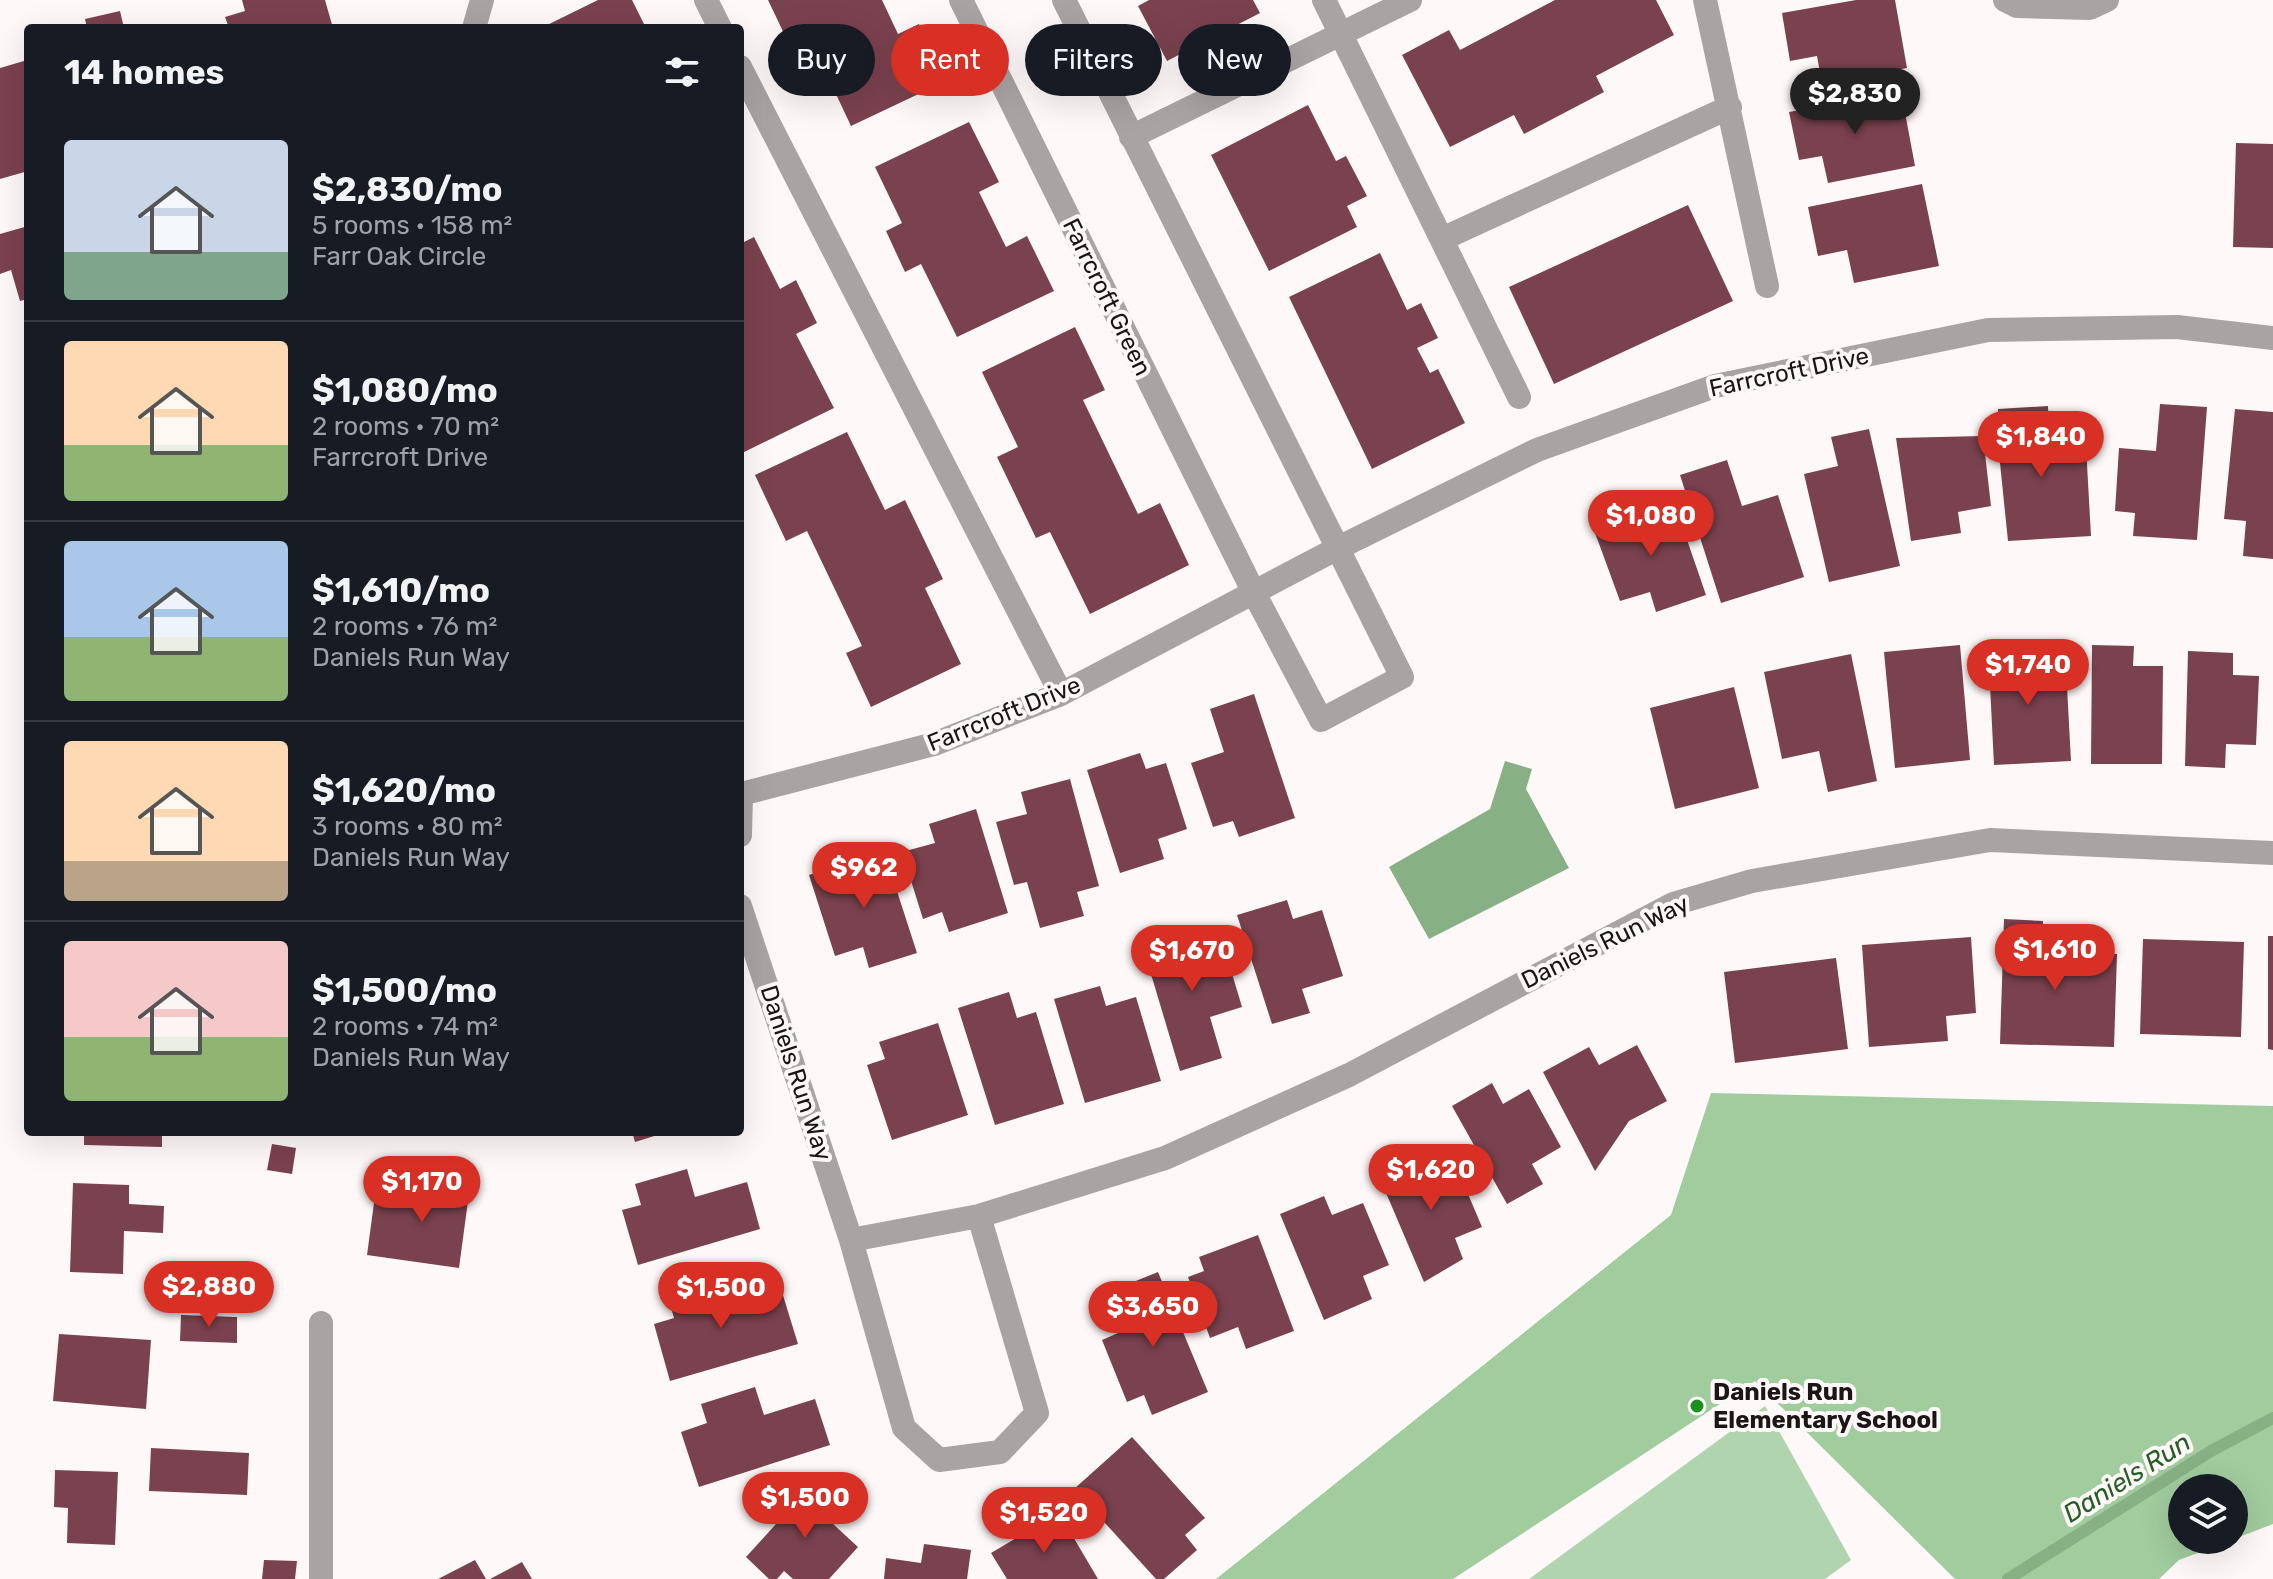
<!DOCTYPE html>
<html lang="en">
<head>
<meta charset="utf-8">
<style>
	:root { --surface:#171b24; --page:#20242c; --text:#f1f3f6; --muted:#9ea1a6; --line:#363941; --accent:#d93025 }
	body { margin:0; font-family:Rubik,sans-serif; background:var(--page); color:var(--text); height:100vh; display:flex; flex-direction:column; font-size:30px; white-space:nowrap }
	* { box-sizing:border-box; margin:0 }
	p { font-size:26px; color:var(--muted) }
	.icon { flex:none; width:44px; height:44px; fill:none; stroke:currentColor; stroke-width:2; stroke-linecap:round; stroke-linejoin:round }
	.map { position:relative; flex:1; overflow:hidden }
	.sheet { position:absolute; left:24px; top:24px; width:720px; height:1112px; display:flex; flex-direction:column; background:var(--surface); border-radius:8px; box-shadow:0 8px 32px #0002 }
	.sheet>* { flex:none }
	.banner { position:absolute; left:768px; top:24px; width:760px; height:72px; display:flex; gap:16px }
	.controls { position:absolute; left:2168px; top:1474px; display:grid; gap:16px }
	.controls a { display:grid; place-items:center; width:80px; height:80px; border-radius:50%; background:var(--surface); box-shadow:0 8px 32px #0002; font-size:40px }
	.price { position:absolute; translate:-50% -68px; padding:0 18px; border-radius:28px; background:var(--accent); color:#fff; font-size:26px; line-height:52px; filter:drop-shadow(0 2px 4px #0008) }
	.price::after { content:''; position:absolute; left:50%; top:48px; width:24px; height:18px; margin-left:-12px; background:inherit; clip-path:polygon(0 0,100% 0,50% 100%) }
	.price.selected { background:#222; color:#fff }
	ul { padding:0; list-style:none }
	li { display:flex; align-items:center; gap:24px; height:200px; padding:0 40px }
	li+li { border-top:2px solid var(--line) }
	li span { display:grid; place-items:center; flex:none; width:224px; height:160px; border-radius:8px; color:#555 }
	li>.icon { margin-inline-start:auto }
	span .icon { width:96px; height:96px; fill:#fffc; stroke-width:1 }
	li b { font-size:34px }
	h2 { display:flex; justify-content:space-between; align-items:center; height:96px; padding:0 40px; font-size:34px }
	.pill { padding:0 28px; border-radius:36px; background:var(--surface); box-shadow:0 8px 32px #0002; font-size:28px; line-height:72px }
	.pill.selected { background:var(--accent); color:#fff }
	.map>svg:first-child { display:block }
</style>
</head>
<body>
<div class="map">
<svg width="2273" height="1579" viewBox="0 0 2273 1579">
	<rect width="100%" height="100%" fill="#fff8f9"/>
	<!-- green -->
	<path fill="#b0d4ae" d="M1765 1406 1851 1560 1825 1579H1529Z"/>
	<!-- forest -->
	<path fill="#a1cc9e" d="M1711 1093 2273 1106V1524L2234 1539V1488H2182V1540H2232L2179 1560 2159 1579H1955L1755 1381 1453 1579H1216L1671 1215Z"/>
	<!-- water -->
	<path fill="#87b185" d="M1505 761 1532 769 1526 789 1569 868 1429 939 1389 867 1490 809Z"/>
	<g fill="none" stroke-linecap="round" stroke-linejoin="round">
		<!-- stream -->
		<path stroke="#87b185" stroke-width="12" d="M2008 1579 2211 1451 2273 1418"/>
	</g>
	<!-- building -->
	<path fill="#7a424e" d="M242 0H325L333 28H229L225 17 245 11Z
		M598 0H632L646 28H541Z
		M768 0H882L898 34 919 24 946 81 851 126 818 56 799 65Z
		M1149 0H1253L1260 13 1167 61 1138 6Z
		M1555 0H1656L1674 35 1596 76 1604 92 1524 134 1514 115 1450 147 1402 55 1449 30 1460 50Z
		M1856 0H1895L1907 68 1822 84 1817 56 1790 61 1782 13Z
		M120 11 124 28H87L85 19Z
		M24 61 28 76V171L0 179V68Z
		M1901 91 1915 166 1828 183 1822 156 1799 160 1789 112Z
		M1308 105 1336 161 1346 156 1367 196 1347 206 1357 227 1269 271 1211 155Z
		M969 122 999 182 979 192 1006 247 1027 236 1054 291 957 337 921 264 905 272 886 231 902 223 875 167Z
		M2236 143 2273 144V248L2233 247Z
		M1922 184 1939 266 1854 283 1847 250 1818 256 1808 207Z
		M1688 205 1733 301 1554 384 1509 287Z
		M28 226V299L20 301 11 270 0 274V234Z
		M754 237 780 289 796 280 817 323 796 334 834 408 742 453 740 244Z
		M1380 253 1407 310 1421 303 1438 338 1417 348 1430 373 1438 369 1465 423 1372 469 1289 297Z
		M1075 327 1105 390 1083 400 1138 514 1160 503 1189 565 1090 614 1050 532 1036 538 997 457 1018 447 982 372Z
		M2160 404 2207 407 2197 540 2133 536 2135 513 2115 511 2119 448 2156 451Z
		M2048 406 2050 449 2086 446 2091 536 2008 541 1997 434 1998 409Z
		M2235 409 2273 412V559L2243 556 2246 521 2224 519Z
		M1869 429 1900 566 1829 582 1804 474 1838 466 1831 437Z
		M847 432 885 510 905 500 943 579 925 588 961 664 871 707 846 653 862 646 807 531 786 541 755 475Z
		M1983 436 1991 506 1958 512 1961 533 1911 541 1896 438Z
		M1727 460 1742 506 1778 495 1804 577 1721 603 1680 475Z
		M1674 502 1706 595 1656 612 1650 592 1620 601 1594 530Z
		M2040 642 2042 670 2066 668 2071 761 1994 765 1988 645Z
		M1960 645 1970 760 1895 768 1884 652Z
		M2092 645 2134 646 2133 666H2163L2162 764H2091Z
		M2188 651 2233 653V675L2259 676 2256 745 2226 744 2225 768 2185 766Z
		M1851 654 1877 781 1828 792 1819 751 1782 759 1764 672Z
		M1734 687 1759 788 1675 809 1650 708Z
		M1254 694 1295 818 1239 837 1233 821 1213 827 1191 763 1224 752 1210 709Z
		M1140 753 1146 769 1166 763 1187 829 1158 839 1164 859 1120 873 1087 770Z
		M1070 779 1099 886 1077 892 1084 916 1040 928 1027 882 1014 885 996 822 1027 814 1021 792Z
		M976 809 1008 913 949 932 942 912 923 919 902 852 935 843 929 824Z
		M884 851 917 953 869 968 863 947 835 956 809 875Z
		M1287 900 1293 919 1322 910 1343 976 1302 989 1310 1013 1272 1024 1237 915Z
		M2004 919 2043 921 2042 952 2117 954 2114 1047 2000 1044Z
		M1198 927 1204 946 1222 940 1242 1007 1210 1017 1222 1058 1180 1071 1142 944Z
		M2268 936H2273V1050L2268 1049Z
		M1971 937 1976 1013 1946 1016 1948 1041 1869 1047 1862 945Z
		M2143 939 2244 942 2241 1037 2140 1034Z
		M1836 958 1848 1049 1735 1063 1724 972Z
		M1100 986 1106 1006 1136 997 1161 1081 1085 1103 1054 999Z
		M1009 992 1017 1018 1036 1012 1064 1104 995 1125 958 1008Z
		M938 1023 968 1115 892 1140 867 1065 885 1059 879 1042Z
		M1637 1045 1667 1101 1629 1121 1595 1171 1543 1072 1589 1047 1599 1065Z
		M1492 1083 1503 1104 1529 1089 1561 1147 1532 1164 1543 1184 1507 1204 1452 1106Z
		M84 1132H162V1147L84 1145Z
		M632 1132H664V1133L635 1142Z
		M272 1144 296 1148 292 1174 267 1170Z
		M1422 1156 1429 1172 1454 1161 1482 1227 1455 1238 1463 1259 1424 1282 1378 1174Z
		M687 1169 695 1197 747 1182 760 1229 638 1265 622 1210 641 1205 635 1184Z
		M401 1177 470 1186 459 1268 367 1255 374 1203 397 1206Z
		M73 1183 129 1185V1204L164 1206 163 1233 124 1231 123 1274 70 1272Z
		M1324 1196 1332 1215 1363 1203 1389 1265 1363 1276 1372 1299 1324 1320 1280 1214Z
		M1258 1235 1294 1331 1246 1349 1238 1327 1210 1338 1188 1277 1204 1271 1199 1257Z
		M1158 1272 1208 1392 1152 1415 1144 1395 1127 1402 1102 1340 1132 1327 1116 1289Z
		M726 1280 733 1307 782 1292 798 1344 670 1381 654 1324 674 1318 668 1297Z
		M181 1315 237 1317V1343L180 1341Z
		M59 1334 151 1340 146 1409 53 1401Z
		M755 1387 764 1415 815 1399 830 1445 699 1487 681 1432 707 1423 701 1404Z
		M1132 1437 1205 1518 1185 1535 1197 1550 1164 1579H1156L1074 1489Z
		M151 1448 249 1453 247 1495 149 1491Z
		M55 1470 118 1472 115 1545 67 1543 68 1508 54 1507Z
		M815 1481 846 1509 832 1523 858 1547 829 1579H793L784 1571 777 1579H769L746 1557Z
		M1059 1513 1098 1579H1007L991 1553Z
		M924 1544 971 1550 967 1579H884L886 1558 921 1563Z
		M264 1560 297 1561 295 1579H262Z
		M475 1560 486 1579H438Z
		M522 1562 532 1579H490Z"/>
	<g fill="none" stroke-linecap="round" stroke-linejoin="round">
		<!-- minor -->
		<path stroke="#aaa3a4" stroke-width="24" d="M706 0 720 28
			M961 0 1254 593 1321 720 1402 677 1064 0
			M1324 0 1519 397
			M1705 0 1767 286
			M2005 0 2017 6 2090 8 2107 0
			M474 28 482 0
			M740 67 1061 694
			M1131 137 1410 0
			M1442 239 1730 107
			M741 794 934 744 1061 694 1336 549 1537 450 1715 386 1988 330 2177 327 2273 338
			M740 835 741 794
			M740 906 851 1240 904 1428 939 1460 1000 1452 1037 1413 979 1216
			M851 1240 979 1216 1165 1158 1349 1075 1673 904 1752 881 1990 840 2273 853
			M321 1579V1323"/>
	</g>
	<!-- markers -->
	<circle fill="#18911f" stroke="#fff8f9" stroke-width="3" cx="1697" cy="1406" r="8"/>
	<g text-anchor="middle" dominant-baseline="central" stroke-width="8" stroke-linejoin="round" paint-order="stroke">
		<!-- street labels -->
		<g font-size="24" fill="#1b1516" stroke="#fff8f9">
			<text transform="translate(1107 297) rotate(64)">Farrcroft Green</text>
			<text transform="translate(1789 372) rotate(-12)">Farrcroft Drive</text>
			<text transform="translate(1004 714) rotate(-22)">Farrcroft Drive</text>
			<text transform="translate(1605 942) rotate(-26)">Daniels Run Way</text>
			<text transform="translate(796 1073) rotate(72)">Daniels Run Way</text>
		</g>
		<!-- poi labels -->
		<g font-size="24" font-weight="bold" fill="#1b1516" stroke="#fff8f9" text-anchor="start">
			<text x="1713" y="1392">Daniels Run<tspan x="1713" dy="28">Elementary School</tspan></text>
		</g>
		<!-- water labels -->
		<g font-size="26" font-style="italic" fill="#255f25" stroke="#fff8f9">
			<text transform="translate(2127 1478) rotate(-32)">Daniels Run</text>
		</g>
	</g>
</svg>
<div class="controls">
<a><svg class="icon" aria-label="layers" viewBox="0 0 24 24"><path d="M12 4l9 5-9 5-9-5zM3 14l9 5 9-5"/></svg></a>
</div>
<b class="price selected" style="left:1855px;top:136px">$2,830</b>
<b class="price" style="left:2041px;top:479px">$1,840</b>
<b class="price" style="left:1651px;top:558px">$1,080</b>
<b class="price" style="left:2028px;top:707px">$1,740</b>
<b class="price" style="left:864px;top:910px">$962</b>
<b class="price" style="left:2055px;top:992px">$1,610</b>
<b class="price" style="left:1192px;top:993px">$1,670</b>
<b class="price" style="left:1431px;top:1212px">$1,620</b>
<b class="price" style="left:422px;top:1224px">$1,170</b>
<b class="price" style="left:209px;top:1329px">$2,880</b>
<b class="price" style="left:721px;top:1330px">$1,500</b>
<b class="price" style="left:1153px;top:1349px">$3,650</b>
<b class="price" style="left:805px;top:1540px">$1,500</b>
<b class="price" style="left:1044px;top:1555px">$1,520</b>
<div class="banner">
<a class="pill">Buy</a>
<a class="pill selected">Rent</a>
<a class="pill">Filters</a>
<a class="pill">New</a>
</div>
<section class="sheet">
<h2>14 homes<svg class="icon" aria-label="filters" viewBox="0 0 24 24"><path d="M4 7h16M4 17h16"/><circle cx="9" cy="7" r="2"/><circle cx="15" cy="17" r="2"/></svg></h2>
<ul>
<li><span style="background:linear-gradient(#c9d6e8 70%,#7fa58c 0)"><svg class="icon" aria-label="home" viewBox="0 0 24 24"><path d="M3 11l9-7 9 7M6 9v11h12V9"/></svg></span><div><b>$2,830/mo</b><p>5 rooms · 158 m²</p><p>Farr Oak Circle</p></div></li>
<li><span style="background:linear-gradient(#ffd9b3 65%,#8fb573 0)"><svg class="icon" aria-label="home" viewBox="0 0 24 24"><path d="M3 11l9-7 9 7M6 9v11h12V9"/></svg></span><div><b>$1,080/mo</b><p>2 rooms · 70 m²</p><p>Farrcroft Drive</p></div></li>
<li><span style="background:linear-gradient(#a9c7e8 60%,#8fb573 0)"><svg class="icon" aria-label="home" viewBox="0 0 24 24"><path d="M3 11l9-7 9 7M6 9v11h12V9"/></svg></span><div><b>$1,610/mo</b><p>2 rooms · 76 m²</p><p>Daniels Run Way</p></div></li>
<li><span style="background:linear-gradient(#ffd9b3 75%,#b9a48a 0)"><svg class="icon" aria-label="home" viewBox="0 0 24 24"><path d="M3 11l9-7 9 7M6 9v11h12V9"/></svg></span><div><b>$1,620/mo</b><p>3 rooms · 80 m²</p><p>Daniels Run Way</p></div></li>
<li><span style="background:linear-gradient(#f6c9c9 60%,#8fb573 0)"><svg class="icon" aria-label="home" viewBox="0 0 24 24"><path d="M3 11l9-7 9 7M6 9v11h12V9"/></svg></span><div><b>$1,500/mo</b><p>2 rooms · 74 m²</p><p>Daniels Run Way</p></div></li>
</ul>
</section>
</div>
</body>
</html>
